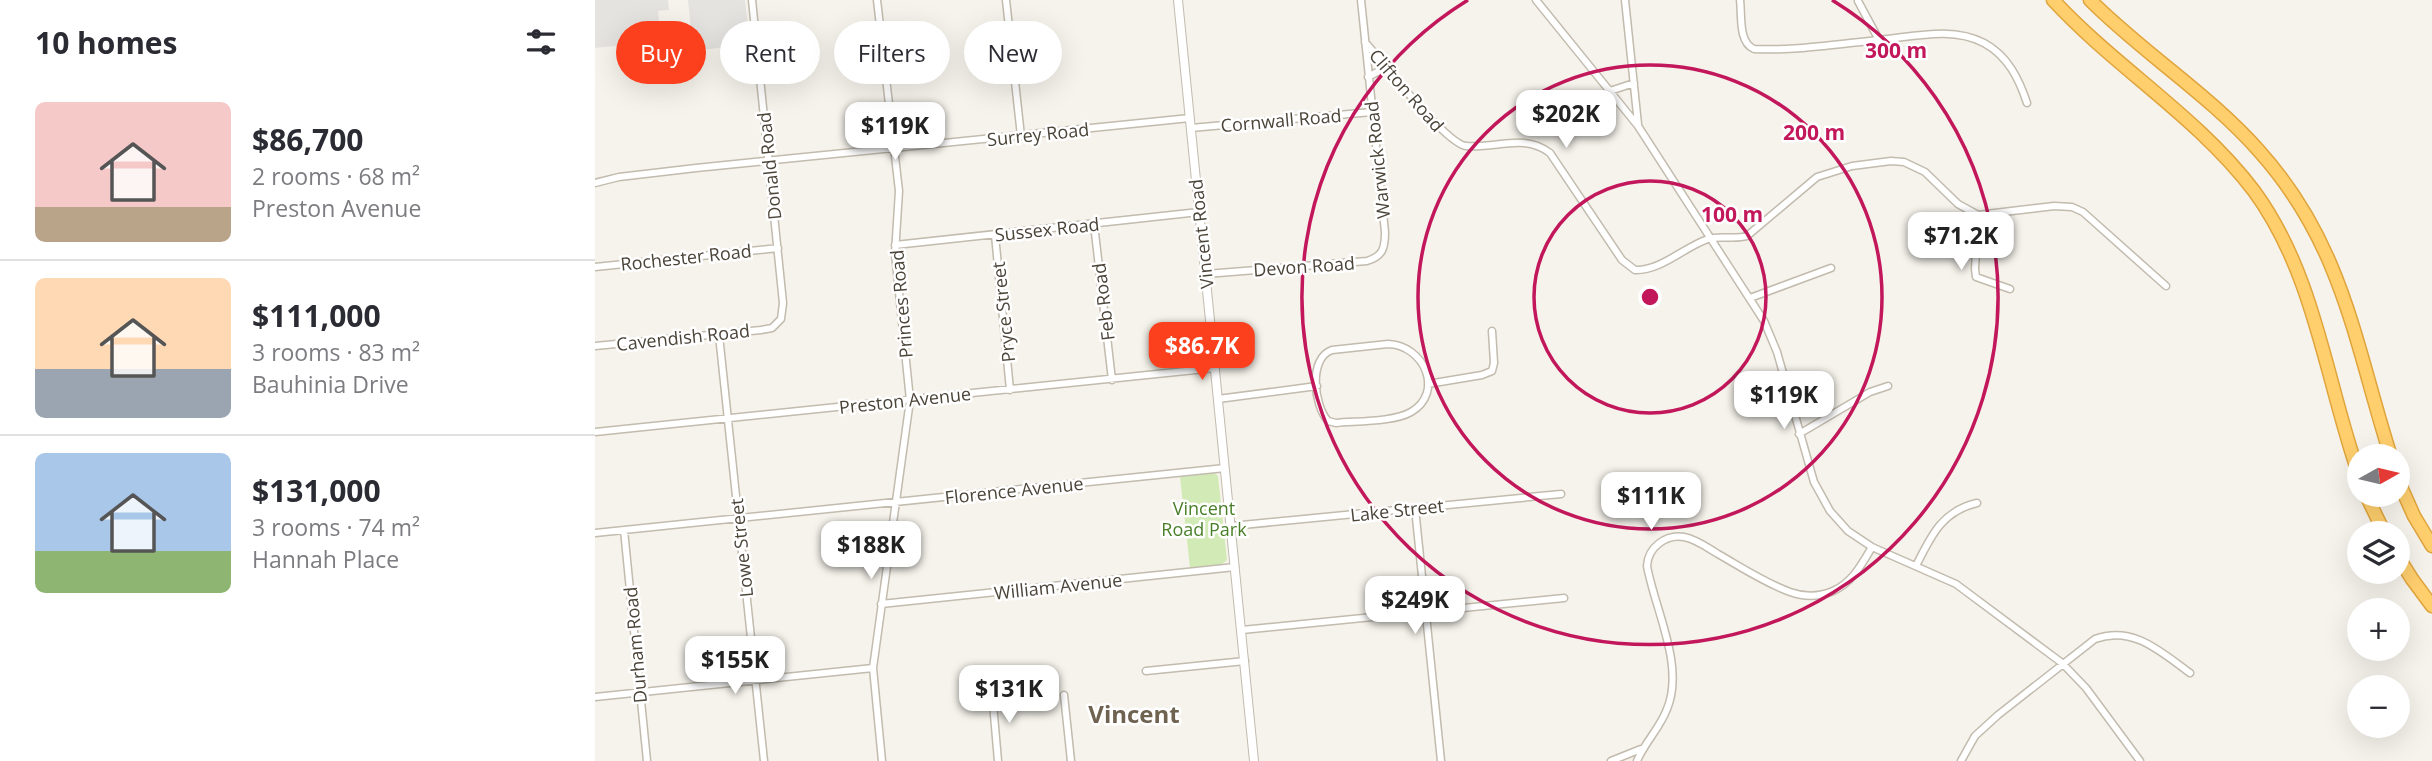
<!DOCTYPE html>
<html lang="en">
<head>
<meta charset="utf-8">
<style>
	:root { --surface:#fff; --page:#f7f7f7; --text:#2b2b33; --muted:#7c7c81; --line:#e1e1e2; --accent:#fc3f1d }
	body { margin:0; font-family:"Open Sans",sans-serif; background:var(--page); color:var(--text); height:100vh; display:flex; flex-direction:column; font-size:26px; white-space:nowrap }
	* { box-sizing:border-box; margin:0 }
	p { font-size:23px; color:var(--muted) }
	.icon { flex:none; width:38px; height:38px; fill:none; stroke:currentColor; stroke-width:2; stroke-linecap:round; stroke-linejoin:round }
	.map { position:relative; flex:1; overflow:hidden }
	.panel { display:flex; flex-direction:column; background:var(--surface); width:595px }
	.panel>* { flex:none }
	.guide { position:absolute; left:21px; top:21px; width:665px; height:63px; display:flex; gap:14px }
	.needle { width:46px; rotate:82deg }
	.fabs { position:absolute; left:1752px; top:444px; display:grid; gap:14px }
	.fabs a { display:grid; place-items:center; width:63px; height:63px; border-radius:50%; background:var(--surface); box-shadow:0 7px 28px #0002; font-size:35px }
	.price { position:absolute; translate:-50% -60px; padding:0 16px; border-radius:14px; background:#fff; color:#222; font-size:23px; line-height:46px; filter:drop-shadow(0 2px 4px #0008) }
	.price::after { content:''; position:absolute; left:50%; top:42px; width:21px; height:16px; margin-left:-10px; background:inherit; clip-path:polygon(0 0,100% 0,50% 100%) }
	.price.selected { background:var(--accent); color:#fff }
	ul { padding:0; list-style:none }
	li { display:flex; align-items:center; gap:21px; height:175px; padding:0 35px }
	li+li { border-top:2px solid var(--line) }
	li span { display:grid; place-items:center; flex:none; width:196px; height:140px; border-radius:10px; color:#555 }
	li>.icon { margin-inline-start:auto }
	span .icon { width:84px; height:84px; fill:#fffc; stroke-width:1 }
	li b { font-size:30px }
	h2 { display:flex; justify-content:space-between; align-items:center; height:84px; padding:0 35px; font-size:30px }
	.pill { padding:0 24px; border-radius:32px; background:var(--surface); box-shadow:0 7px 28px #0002; font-size:24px; line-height:63px }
	.pill.selected { background:var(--accent); color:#fff }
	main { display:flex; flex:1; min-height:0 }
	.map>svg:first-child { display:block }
</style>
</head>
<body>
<main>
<section class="panel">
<h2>10 homes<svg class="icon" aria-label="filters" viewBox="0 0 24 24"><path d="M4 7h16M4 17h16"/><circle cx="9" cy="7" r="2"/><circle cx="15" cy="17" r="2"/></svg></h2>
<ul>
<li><span style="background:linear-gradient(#f6c9c9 75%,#b9a48a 0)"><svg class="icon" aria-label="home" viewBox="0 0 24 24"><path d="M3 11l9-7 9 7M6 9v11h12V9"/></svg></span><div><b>$86,700</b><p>2 rooms · 68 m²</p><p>Preston Avenue</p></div></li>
<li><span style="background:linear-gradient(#ffd9b3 65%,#9aa5b1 0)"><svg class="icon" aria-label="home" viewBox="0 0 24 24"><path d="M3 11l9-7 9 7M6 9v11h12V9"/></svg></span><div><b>$111,000</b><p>3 rooms · 83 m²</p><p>Bauhinia Drive</p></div></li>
<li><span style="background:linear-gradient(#a9c7e8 70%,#8fb573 0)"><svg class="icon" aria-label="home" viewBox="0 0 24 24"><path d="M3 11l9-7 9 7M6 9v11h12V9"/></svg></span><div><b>$131,000</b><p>3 rooms · 74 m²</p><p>Hannah Place</p></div></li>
</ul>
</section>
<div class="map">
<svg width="1837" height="761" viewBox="0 0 1837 761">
	<rect width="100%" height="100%" fill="#f6f3ec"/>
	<!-- green -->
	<path fill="#d2eab5" d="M619 473 623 476 632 560 626 565 595 568 585 477Z"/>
	<!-- parking -->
	<path fill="#e5e3e0" d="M0 0H73L74 10 63 11 66 41 0 48Z
		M93 0H150L155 44 98 51Z"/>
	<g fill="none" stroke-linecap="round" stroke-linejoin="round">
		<defs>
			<path id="minor" d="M282 0 304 191 300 253 315 400 278 668 287 761
				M411 0 426 136
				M941 0 1043 126 1169 321 1182 352 1219 482 1235 511 1253 531 1277 547 1361 584 1467 663 1491 688 1545 761
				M1030 0 1043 124
				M1145 0C1147 15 1143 42 1159 49 1198 51 1244 44 1283 40 1318 37 1357 26 1389 43 1413 56 1424 79 1432 103
				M1263 1 1284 40
				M770 42C787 61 851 144 871 146 901 149 929 133 955 153L1027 260 1040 270C1066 271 1089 247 1113 239 1125 235 1139 240 1152 236L1222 177 1257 166 1296 161 1309 162 1330 172 1363 204 1383 215 1459 206 1477 207 1488 212 1571 286
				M773 77 784 71 794 72
				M1015 91 1039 83
				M596 128 777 112
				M0 183 24 177 101 168 595 118
				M1383 215 1380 269 1381 277 1415 289
				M499 224 517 380
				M400 235 415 390
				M300 245 604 212
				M0 267 183 248
				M611 274 772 261C788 256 790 248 790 232L766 0
				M1155 298 1236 268
				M124 335 169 761
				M793 344C829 345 850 392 816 412 799 422 761 421 741 423L733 421C719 406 713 358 737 350Z
				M0 346 166 330 177 328 186 319 188 303 157 0
				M833 384 887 375 897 371 899 363 897 331
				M623 399 722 386
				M0 432 620 368
				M1204 434 1275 392 1293 386
				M820 508 846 761
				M637 526 966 494
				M29 530 52 761
				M0 533 630 468
				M1321 566C1336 536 1347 511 1382 503
				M286 604 640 567
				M647 630 969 598
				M551 671 650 661
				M397 692 403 761
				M469 695 476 761
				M0 697 278 668
				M1016 761 1046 749
				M1042 761C1050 742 1065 728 1072 709 1090 666 1060 610 1052 566 1053 547 1071 534 1089 537 1101 539 1113 548 1123 554 1146 567 1170 583 1195 592 1209 597 1224 597 1238 591 1257 583 1267 564 1277 547
				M1366 761 1380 736 1403 715 1500 639C1538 625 1566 652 1595 673"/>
			<path id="tertiary" d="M583 0 659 761"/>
			<path id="motorway" d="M1458 0C1521 68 1603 117 1659 191 1720 274 1731 381 1764 475
				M1495 0C1549 54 1615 95 1665 152 1748 245 1760 344 1796 457
				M1802 478 1819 516 1837 546
				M1771 495 1790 534
				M1802 555 1817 579 1837 606"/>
		</defs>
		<!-- minor casing -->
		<use href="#minor" stroke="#c2bbae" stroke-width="9"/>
		<!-- tertiary casing -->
		<use href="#tertiary" stroke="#c2bbae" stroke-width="10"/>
		<!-- motorway casing -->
		<use href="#motorway" stroke="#e0a43c" stroke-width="15"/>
		<!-- minor -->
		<use href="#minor" stroke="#fff" stroke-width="6"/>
		<!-- tertiary -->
		<use href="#tertiary" stroke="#fff" stroke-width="8"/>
		<!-- motorway -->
		<use href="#motorway" stroke="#ffcf6e" stroke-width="12"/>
	</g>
	<!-- distance rings -->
	<g fill="none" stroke="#c2185b" stroke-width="3.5">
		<circle cx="1055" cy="297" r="116"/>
		<circle cx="1055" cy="297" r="232"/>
		<path d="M1237 0A348 348 0 1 1 873 0"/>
	</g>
	<g text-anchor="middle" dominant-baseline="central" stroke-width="5" stroke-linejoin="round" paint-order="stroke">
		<!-- street labels -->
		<g font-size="18" fill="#4b4439" stroke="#fff">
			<text transform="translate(812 90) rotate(49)">Clifton Road</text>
			<text transform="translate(686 120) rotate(-5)">Cornwall Road</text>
			<text transform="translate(443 134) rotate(-6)">Surrey Road</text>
			<text transform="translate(782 160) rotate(-96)">Warwick Road</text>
			<text transform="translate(174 166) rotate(-96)">Donald Road</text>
			<text transform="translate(452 229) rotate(-6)">Sussex Road</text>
			<text transform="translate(606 234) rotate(-96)">Vincent Road</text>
			<text transform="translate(91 257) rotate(-6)">Rochester Road</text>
			<text transform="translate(709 266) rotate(-4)">Devon Road</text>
			<text transform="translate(508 302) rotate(-97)">Feb Road</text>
			<text transform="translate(306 304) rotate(-95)">Princes Road</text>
			<text transform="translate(408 312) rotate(-96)">Pryce Street</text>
			<text transform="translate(88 337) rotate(-6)">Cavendish Road</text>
			<text transform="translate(310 400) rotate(-6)">Preston Avenue</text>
			<text transform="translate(419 490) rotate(-6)">Florence Avenue</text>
			<text transform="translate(802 510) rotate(-6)">Lake Street</text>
			<text transform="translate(146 548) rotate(-96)">Lowe Street</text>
			<text transform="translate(463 586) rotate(-6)">William Avenue</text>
			<text transform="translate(40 645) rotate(-95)">Durham Road</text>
		</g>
		<!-- park labels -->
		<g font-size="18" fill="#4a7f2a" stroke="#fff">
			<text x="609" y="508">Vincent<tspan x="609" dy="21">Road Park</tspan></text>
		</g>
		<!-- district labels -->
		<g font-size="24" font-weight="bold" fill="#6e6250" stroke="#fff">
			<text x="539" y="713">Vincent</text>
		</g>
	</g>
	<circle cx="1055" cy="297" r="10" fill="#c2185b" stroke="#fff" stroke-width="3.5"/>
	<g font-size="21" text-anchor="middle" font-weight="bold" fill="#c2185b" stroke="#fff" stroke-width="5" stroke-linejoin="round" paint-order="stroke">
		<text x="1301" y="58">300 m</text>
		<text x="1219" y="140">200 m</text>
		<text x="1137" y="222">100 m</text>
	</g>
</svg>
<div class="fabs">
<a><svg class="needle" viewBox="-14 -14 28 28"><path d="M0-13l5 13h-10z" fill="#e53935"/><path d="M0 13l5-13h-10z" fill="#7c7c81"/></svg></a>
<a><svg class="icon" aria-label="layers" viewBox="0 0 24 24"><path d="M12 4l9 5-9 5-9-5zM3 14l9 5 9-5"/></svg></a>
<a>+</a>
<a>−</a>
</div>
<b class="price" style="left:971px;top:150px">$202K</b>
<b class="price" style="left:300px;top:162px">$119K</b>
<b class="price" style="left:1366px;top:272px">$71.2K</b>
<b class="price selected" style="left:607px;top:382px">$86.7K</b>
<b class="price" style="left:1189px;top:431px">$119K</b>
<b class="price" style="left:1056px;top:532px">$111K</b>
<b class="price" style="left:276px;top:581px">$188K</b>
<b class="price" style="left:820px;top:636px">$249K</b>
<b class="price" style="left:140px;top:696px">$155K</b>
<b class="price" style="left:414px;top:725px">$131K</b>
<div class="guide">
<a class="pill selected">Buy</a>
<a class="pill">Rent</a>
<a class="pill">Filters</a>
<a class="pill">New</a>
</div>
</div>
</main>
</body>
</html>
